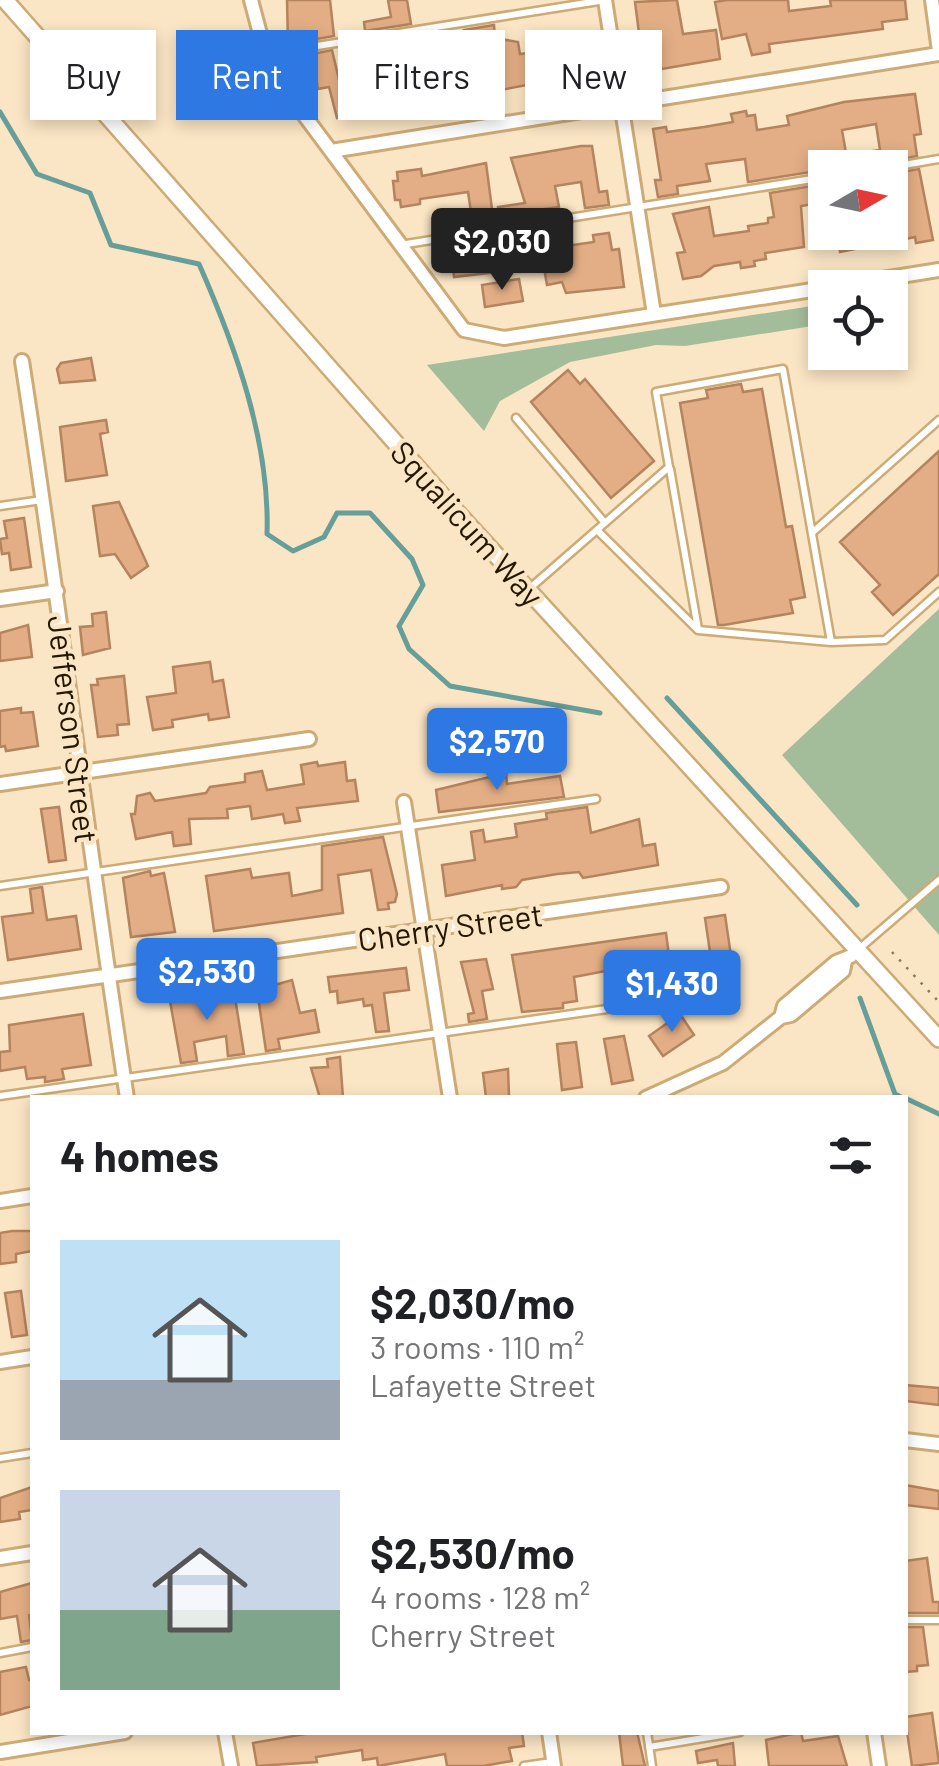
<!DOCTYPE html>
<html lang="en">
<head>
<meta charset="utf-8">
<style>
	:root { --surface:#fff; --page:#f6f6f6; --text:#202124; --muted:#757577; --accent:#2e78e4 }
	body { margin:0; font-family:Barlow,sans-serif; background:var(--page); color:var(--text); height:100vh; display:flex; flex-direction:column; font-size:38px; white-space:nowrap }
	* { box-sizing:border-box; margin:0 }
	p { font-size:32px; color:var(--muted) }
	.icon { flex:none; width:55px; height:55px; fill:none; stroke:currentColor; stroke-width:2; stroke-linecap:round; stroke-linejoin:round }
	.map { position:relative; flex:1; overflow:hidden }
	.drawer { position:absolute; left:30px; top:1095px; width:878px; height:640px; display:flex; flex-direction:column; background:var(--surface); border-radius:0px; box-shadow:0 5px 15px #0003 }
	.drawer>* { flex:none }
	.guide { position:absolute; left:30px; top:30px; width:880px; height:90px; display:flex; gap:20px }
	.needle { width:65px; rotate:81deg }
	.fabs { position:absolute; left:808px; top:150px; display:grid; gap:20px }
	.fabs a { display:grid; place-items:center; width:100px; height:100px; border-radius:0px; background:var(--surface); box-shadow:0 5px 15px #0003; font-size:50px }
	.price { position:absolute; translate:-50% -85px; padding:0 22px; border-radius:10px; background:var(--accent); color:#fff; font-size:32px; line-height:65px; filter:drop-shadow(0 2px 5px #0008) }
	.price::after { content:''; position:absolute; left:50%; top:60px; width:30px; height:22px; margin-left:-15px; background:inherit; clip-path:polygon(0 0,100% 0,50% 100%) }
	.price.active { background:#222; color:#fff }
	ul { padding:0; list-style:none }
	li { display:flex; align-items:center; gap:30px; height:250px; padding:0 30px }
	li span { display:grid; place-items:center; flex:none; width:280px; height:200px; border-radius:0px; color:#555 }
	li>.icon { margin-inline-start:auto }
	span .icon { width:120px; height:120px; fill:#fffc; stroke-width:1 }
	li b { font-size:42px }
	h2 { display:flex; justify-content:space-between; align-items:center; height:120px; padding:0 30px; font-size:42px }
	.pill { padding:0 35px; border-radius:0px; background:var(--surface); box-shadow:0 5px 15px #0003; font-size:35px; line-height:90px }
	.pill.active { background:var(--accent); color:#fff }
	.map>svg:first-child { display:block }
</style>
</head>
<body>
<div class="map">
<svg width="939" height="1766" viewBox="0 0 939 1766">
	<rect width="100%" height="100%" fill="#fae5c4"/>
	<!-- green -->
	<path fill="#a3bd9b" d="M825 304V324L685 346 656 345 570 362 500 401 484 431 427 365Z
		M939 609V935L782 755Z"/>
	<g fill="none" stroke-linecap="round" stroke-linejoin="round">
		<!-- stream -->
		<path stroke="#669e9a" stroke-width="5" d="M0 112 37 174 90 193 111 245 199 264C236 348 270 442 267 534L293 551 324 537 337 513H370L412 559 423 585 399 626 409 649 450 686 600 713
			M667 698 857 905
			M860 998 895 1094 903 1098
			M905 1098 939 1114"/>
	</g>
	<!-- building -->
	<path fill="#e3ae85" stroke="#b5835d" stroke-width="2.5" d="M287 0H330L334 36 288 44Z
		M388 0H407L411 24 365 31 364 22 391 17Z
		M677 0 683 34 716 30 720 59 644 72 635 2Z
		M727 0H788L789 11 831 6 830 0H905L907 19 882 22 883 29 769 44 770 52 752 55 746 34 722 39 715 2Z
		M494 25 495 38 518 42 520 54 536 52 539 64 567 60 564 42 588 38 594 78 570 82V77L463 97 453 39 465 37 464 30Z
		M412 38 422 103 337 118 329 87 318 89 313 54 332 50 343 97 372 92 364 48Z
		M915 94 921 134 914 135 917 156 856 168 853 154 880 150 876 124 842 130 847 159 822 163 823 170 748 182 745 159 706 164 710 181 677 186 678 194 658 197 655 180H661L653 129 666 127 667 132 704 127 733 122 731 114 746 111 747 116 755 115 757 130 789 125 787 116 844 102Z
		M581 146H592L599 192 607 191 609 205 585 208 581 182 555 186 559 207 544 209 545 215 500 222 498 207 525 203 511 158Z
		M486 163 492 209 471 212 468 192 420 199V204L401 207 400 200H395L393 181H398L397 172 421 169 422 176Z
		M919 169 933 240 916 243 915 237 840 252 837 232H890V174Z
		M818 185 820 203 801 206 804 247 765 253 766 259 754 261 755 266 741 268 740 262 714 266 701 276 683 279 677 253 685 252 673 214 709 207 714 236 749 231 748 226 768 223V218L774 217 770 193Z
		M547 228 552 248 594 242 593 235 609 233 612 250 619 249 624 287 566 293 562 282 547 285 544 268 520 272 516 245 498 248 496 237Z
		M472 254 473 260 488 259 490 273 454 277 452 256Z
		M519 279 523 301 485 307 482 285Z
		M91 358 95 380 60 383 57 369 61 363Z
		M568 370 580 384 585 379 654 461 611 498 531 402Z
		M741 384 743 392 762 389 786 527 792 526 805 597 790 600 793 613 724 625H718L680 403 708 398 706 390Z
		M106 420 108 432 100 434 107 475 66 481 60 427Z
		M939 451V574L893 615 872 592 880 585 840 542Z
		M119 502 148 566 131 578 115 554 100 556 93 506Z
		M24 518 31 567 11 570 9 553 2 554 0 539 7 538 4 521Z
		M106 612 110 648 83 655 80 627 93 626 92 614Z
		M28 625 32 657 0 661V633Z
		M210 662 213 682 223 680 229 717 209 720 208 714 172 720 173 727 153 730 147 697 176 693 173 667Z
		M124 676 129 724 117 725 118 735 98 737 91 685H98L97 679Z
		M21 708V713L33 712 38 746 6 751 5 746 0 747V711Z
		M317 762 318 766 345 762 347 781 355 780 358 801 297 808 300 821 285 823 283 814 252 819 250 806 227 809 228 818 189 819 191 844 174 846 172 832 136 839 131 814H135L137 796 150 793 155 801 206 793 210 787 245 782V774L262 771 267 790 304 784 301 765Z
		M506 773 507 784 560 776 564 797 439 812 436 790Z
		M59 807 66 860 49 862 41 809Z
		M587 807 591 833 639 819 643 846 655 844 658 865 583 878 579 872 557 874 522 880 516 887 502 889V885L446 896 442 865 475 860 471 832 483 830 485 842 517 837 515 824 547 819 546 813Z
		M383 837 397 894 395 902 388 903 389 909 378 910 371 870 338 875 343 913 214 931 206 876 250 869 252 878 289 873 292 896 322 890V846Z
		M150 871 151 876 164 873 175 932 131 937 123 878Z
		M42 887 47 920 76 916 81 949 8 960 2 917 33 913 30 889Z
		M725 915 731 956 711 959 705 918Z
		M666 933 669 956 658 957 661 980 639 983 636 961 611 964V970L574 977 577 1001 563 1003V1008L522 1012 512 955Z
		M486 959 493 989 482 991 487 1019 469 1022 468 1014 474 1013 461 962Z
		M406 968 409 990 384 993 389 1031 376 1032 372 1005 364 1006 363 999 338 1003 337 991 330 992 328 977Z
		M292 980 300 1013 315 1010 319 1032 278 1039 280 1049 266 1051 257 990Z
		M234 991 244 1054 228 1056 226 1036 194 1042 197 1061 181 1063 170 1001Z
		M83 1014 91 1065 62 1069 64 1079 45 1082V1077L27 1079 25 1067 0 1071V1052L10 1051 9 1025Z
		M680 1014 694 1035 663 1056 649 1036Z
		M624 1036 633 1080 612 1084 604 1039Z
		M576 1042 582 1087 562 1090 557 1044Z
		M340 1057 343 1098H320L311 1068 328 1067 327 1059Z
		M508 1069 509 1096 486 1098 483 1073Z
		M12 1231H32V1251L16 1254V1262L0 1264V1233Z
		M21 1291 27 1335 12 1337 5 1293Z
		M905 1385 939 1388V1405L905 1401Z
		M905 1485 939 1491V1509L905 1505Z
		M32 1487V1510L19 1512 20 1519 0 1522V1498Z
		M927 1558 933 1602H939V1613H905V1561Z
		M32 1583V1614L29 1615 32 1640 21 1642 17 1616 0 1619V1592Z
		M905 1627H923L928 1665 917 1666V1671L905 1672Z
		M26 1667 29 1680H32V1706L0 1715V1672Z
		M932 1713 939 1763 912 1766 905 1717Z
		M317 1732H522L524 1746 509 1748 512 1761 483 1766H447L445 1754 378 1766 377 1758 363 1760 362 1750 316 1757 317 1762 257 1766 253 1743Z
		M619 1732H637L645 1766H623Z
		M801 1732 803 1741 838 1736 847 1766H769L766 1740Z
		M733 1743 735 1766H718L717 1760 698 1763 696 1751Z"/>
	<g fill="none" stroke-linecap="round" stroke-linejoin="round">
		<defs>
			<path id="service" d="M267 54 605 0
				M886 168 939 159
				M400 245 825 177
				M516 418 605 523
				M670 469 698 629
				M0 506 42 500
				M813 532 939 420
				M529 589 669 467 656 392 783 369 831 642 698 630 597 530
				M831 642 885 640 939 592
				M0 886 596 799
				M860 948 939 880
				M0 1096 607 1009
				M0 1458 32 1453
				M905 1620H939
				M0 1653 32 1647
				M647 1732 652 1766
				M649 1747 740 1732
				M524 1766 552 1762"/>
			<path id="minor" d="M251 0 263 45 281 84 464 330 504 338 825 288
				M605 0 654 314
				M932 0 939 51
				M331 151 939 54
				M826 288 939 270
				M22 361C60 606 89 852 127 1098
				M0 599 57 591
				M0 784 309 739
				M404 802 450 1098
				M0 991 721 887
				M781 1017 784 1006 836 962 851 956
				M646 1098 723 1063 781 1017 791 1015 843 971 845 961
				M0 1201 32 1196
				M0 1362 32 1357
				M905 1440 939 1444
				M0 1558 32 1553
				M225 1732 231 1766
				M549 1732 554 1766
				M874 1732 879 1766
				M0 1752 125 1732"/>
			<path id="tertiary" d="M5 0 452 507 939 1039"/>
		</defs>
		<!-- service casing -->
		<use href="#service" stroke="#cdab76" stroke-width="11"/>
		<!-- minor casing -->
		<use href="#minor" stroke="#cdab76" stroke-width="18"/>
		<!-- tertiary casing -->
		<use href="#tertiary" stroke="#cdab76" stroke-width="20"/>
		<!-- path -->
		<path stroke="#8a795f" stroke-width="2.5" stroke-dasharray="2.5 8" stroke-linecap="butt" d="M892 952 939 1002"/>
		<!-- service -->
		<use href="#service" stroke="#fff" stroke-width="6"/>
		<!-- minor -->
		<use href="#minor" stroke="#fff" stroke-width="12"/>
		<!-- tertiary -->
		<use href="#tertiary" stroke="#fff" stroke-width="15"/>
	</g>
	<g text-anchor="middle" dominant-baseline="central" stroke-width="9" stroke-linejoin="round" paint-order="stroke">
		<!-- street labels -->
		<g font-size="32" fill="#241702" stroke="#fae5c4">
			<text transform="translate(468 523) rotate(48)">Squalicum Way</text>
			<text transform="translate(74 729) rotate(83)">Jefferson Street</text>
			<text transform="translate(450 926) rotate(-8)">Cherry Street</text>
		</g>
	</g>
</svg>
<div class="fabs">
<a><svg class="needle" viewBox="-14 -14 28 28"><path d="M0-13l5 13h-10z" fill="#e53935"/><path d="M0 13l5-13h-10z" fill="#757577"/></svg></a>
<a><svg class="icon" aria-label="locate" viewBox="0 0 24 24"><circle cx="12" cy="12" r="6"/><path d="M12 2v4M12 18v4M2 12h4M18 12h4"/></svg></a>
</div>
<b class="price active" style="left:502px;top:293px">$2,030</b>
<b class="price" style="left:497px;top:793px">$2,570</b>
<b class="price" style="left:207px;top:1023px">$2,530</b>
<b class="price" style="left:672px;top:1035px">$1,430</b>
<div class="guide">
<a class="pill">Buy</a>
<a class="pill active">Rent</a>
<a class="pill">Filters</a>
<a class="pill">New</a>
</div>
<section class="drawer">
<h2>4 homes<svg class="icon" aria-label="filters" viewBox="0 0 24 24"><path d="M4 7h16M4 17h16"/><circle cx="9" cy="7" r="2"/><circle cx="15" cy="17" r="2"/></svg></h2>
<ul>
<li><span style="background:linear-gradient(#bfe0f5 70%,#9aa5b1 0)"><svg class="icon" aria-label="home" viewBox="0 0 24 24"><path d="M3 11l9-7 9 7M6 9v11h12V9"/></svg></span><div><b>$2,030/mo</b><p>3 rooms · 110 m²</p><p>Lafayette Street</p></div></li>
<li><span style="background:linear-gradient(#c9d6e8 60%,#7fa58c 0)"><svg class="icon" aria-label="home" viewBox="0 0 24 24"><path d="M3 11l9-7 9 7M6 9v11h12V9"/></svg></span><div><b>$2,530/mo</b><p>4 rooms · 128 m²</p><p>Cherry Street</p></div></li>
</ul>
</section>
</div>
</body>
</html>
